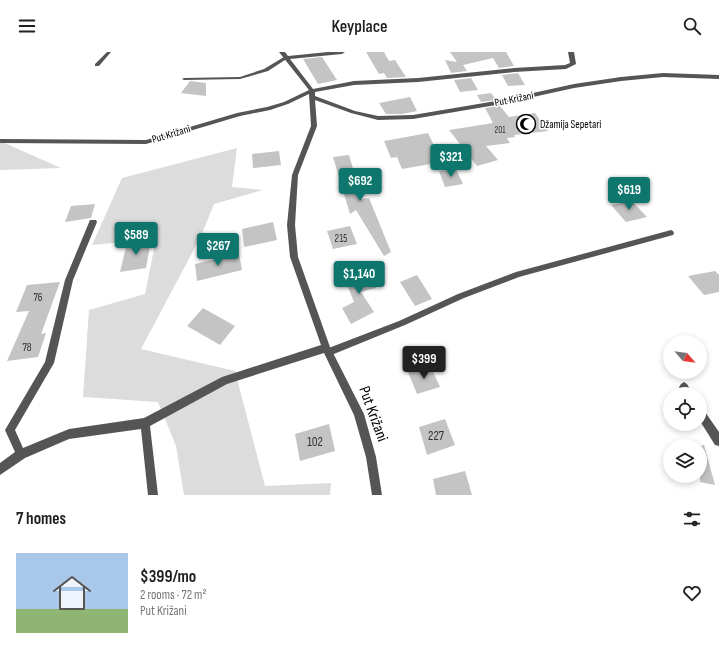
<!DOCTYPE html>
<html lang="en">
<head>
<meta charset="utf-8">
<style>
	:root { --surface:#fff; --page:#f6f6f6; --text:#202124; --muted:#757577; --line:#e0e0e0; --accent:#0f766e }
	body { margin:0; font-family:"Sofia Sans Condensed",sans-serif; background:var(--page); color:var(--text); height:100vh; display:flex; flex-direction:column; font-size:15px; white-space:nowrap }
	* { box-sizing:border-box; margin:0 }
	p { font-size:13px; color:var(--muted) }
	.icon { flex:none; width:22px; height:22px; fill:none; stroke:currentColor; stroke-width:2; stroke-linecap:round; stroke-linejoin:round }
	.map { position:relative; height:443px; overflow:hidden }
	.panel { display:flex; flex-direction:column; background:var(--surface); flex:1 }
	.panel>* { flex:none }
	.needle { width:26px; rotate:118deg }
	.fabs { position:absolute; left:663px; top:283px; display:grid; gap:8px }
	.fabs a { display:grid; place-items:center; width:44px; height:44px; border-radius:50%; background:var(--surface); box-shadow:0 2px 6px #0003; font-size:20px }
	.price { position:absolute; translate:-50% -34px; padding:0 9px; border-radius:4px; background:var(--accent); color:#fff; font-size:13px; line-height:26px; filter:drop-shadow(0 1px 2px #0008) }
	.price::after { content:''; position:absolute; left:50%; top:24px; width:12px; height:9px; margin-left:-6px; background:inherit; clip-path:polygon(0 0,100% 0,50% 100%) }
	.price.selected { background:#222; color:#fff }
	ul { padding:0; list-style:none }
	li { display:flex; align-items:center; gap:12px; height:100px; padding:0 16px }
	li+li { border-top:1px solid var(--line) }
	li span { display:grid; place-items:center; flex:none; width:112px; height:80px; border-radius:0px; color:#555 }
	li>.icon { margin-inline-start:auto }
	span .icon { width:48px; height:48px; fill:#fffc; stroke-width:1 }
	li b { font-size:17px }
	h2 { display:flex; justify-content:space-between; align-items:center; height:48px; padding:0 16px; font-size:17px }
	header { display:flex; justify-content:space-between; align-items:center; height:52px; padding:0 16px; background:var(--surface); font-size:18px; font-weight:600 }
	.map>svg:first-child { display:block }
</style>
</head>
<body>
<header><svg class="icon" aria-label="menu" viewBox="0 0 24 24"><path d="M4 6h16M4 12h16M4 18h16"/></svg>Keyplace<svg class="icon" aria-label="search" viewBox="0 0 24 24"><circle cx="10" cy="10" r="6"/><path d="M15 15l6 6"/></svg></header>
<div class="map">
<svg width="719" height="443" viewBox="0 0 719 443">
	<rect width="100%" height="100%" fill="#fff"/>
	<!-- green -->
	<path fill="#dcdcdc" d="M0 89 61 116 0 118Z
		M237 96 232 135 263 138 214 152 201 184 141 297 235 319 265 434 331 431 330 443H184L176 394 158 350 83 345 89 258 145 242 156 187 92 193 122 126Z"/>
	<!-- building -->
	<path fill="#c4c4c4" d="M366 0H384L389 9 395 8 406 25 387 26 384 21 379 22Z
		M450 0H506L514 14 499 16 493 6 463 13 467 19 451 21 445 8 457 10Z
		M322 5 337 28 318 32 303 7Z
		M518 21 525 33 508 34 502 23Z
		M471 26 478 38 460 40 454 28Z
		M190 29 206 31V44L181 41Z
		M491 41 496 48 481 50 477 43Z
		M410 45 417 59 402 62H386L379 51Z
		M500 54 509 65 535 61 548 79 514 83 515 85 507 86 510 91 486 94 498 108 477 114 449 78 493 71 485 56Z
		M428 81 442 110 402 117 397 105 391 106 384 89Z
		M279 99 281 113 253 116 252 102Z
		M349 103 362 147 369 146 391 200 384 204 356 158 350 162 333 105Z
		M456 117 463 132 445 135 439 119Z
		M632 149 647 165 626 170 611 153Z
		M95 152 91 166 65 170 71 154Z
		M273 170 277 188 244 195 242 177Z
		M350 174 357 192 333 197 327 179Z
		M151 188 146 216 120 220 127 191Z
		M239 202 242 218 197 229 195 212Z
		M363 217H368L376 236 361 240 374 260 351 272 342 256 354 250 343 223Z
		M715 219 719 223V240L704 243 688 224Z
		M417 223 432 247 415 254 400 230Z
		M60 230 41 282 46 281 38 305 7 309 29 259 16 260 27 233Z
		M203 256 235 274 220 293 187 274Z
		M430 313 440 335 417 342 408 320Z
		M445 367 455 393 427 403 419 375Z
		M329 372 335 399 300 409 295 382Z
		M704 393 715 433 700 430V394Z
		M465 419 472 443H436L433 427Z"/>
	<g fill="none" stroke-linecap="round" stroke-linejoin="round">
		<!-- lane -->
		<path fill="#555" fill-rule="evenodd" d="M107 0H111L99 14H95V12Z
			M284 5 288 6 268 19 240 27 184 28 182 27 184 26 240 25 264 17Z
			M671 178 673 179 674 181 673 183 519 225 464 246 405 273 329 304 326 303 325 300 326 297 399 269 458 242 516 220Z"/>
		<!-- street -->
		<path fill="#555" fill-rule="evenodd" d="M279 0H285L288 4 328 0H345L342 2 290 7 313 37 354 29 418 26 514 16 565 13 570 11 568 0H574L576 12 566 17 514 20 418 30 354 33 315 40V44L355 59 378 64 413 63 496 49 574 32 621 25 663 21 719 23V27L663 25 621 29 574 36 496 53 413 67 378 68 351 61 315 48 317 74 298 123 295 173 298 205 330 295 364 362 376 405 382 443H372L366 405 354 363 324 301 227 332 150 374 158 443H148L141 377 69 387 25 406 0 423V411L15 400 5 378 45 310 65 228 90 168H96L97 170 73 228 54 311 15 378 23 396 69 377 144 366 222 325 321 293 290 205 287 173 292 123 311 74 309 42 288 52 270 58 240 64 146 92 0 91V87L146 88 237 61 267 55 284 50 309 38Z
			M684 330 687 332 693 342H683L679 335 681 332Z
			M700 355 703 357 719 380V394L715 393 700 369Z"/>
	</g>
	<!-- icons -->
	<defs>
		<symbol id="mosque-ring" viewBox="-11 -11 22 22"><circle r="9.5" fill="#fff" stroke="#000" stroke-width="1.5"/><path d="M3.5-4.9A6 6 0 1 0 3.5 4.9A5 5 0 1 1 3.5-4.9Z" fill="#000"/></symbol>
	</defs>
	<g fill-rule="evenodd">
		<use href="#mosque-ring" x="515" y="61" width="22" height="22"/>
	</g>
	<g text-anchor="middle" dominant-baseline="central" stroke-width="3" stroke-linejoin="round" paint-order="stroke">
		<!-- far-number labels -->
		<g font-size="9" fill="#313131">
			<text x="500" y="78">201</text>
		</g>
		<!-- far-street labels -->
		<g font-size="11" fill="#000" stroke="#fff">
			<text transform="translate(514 47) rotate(-11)">Put Križani</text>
			<text transform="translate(171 82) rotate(-17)">Put Križani</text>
		</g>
		<!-- far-poi labels -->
		<g font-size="11" fill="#000" stroke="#fff" text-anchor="start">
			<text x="540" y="72">Džamija Sepetari</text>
		</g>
		<!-- number labels -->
		<g font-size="11" fill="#313131">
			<text x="341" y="186">215</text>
			<text x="38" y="245">76</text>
			<text x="27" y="295">78</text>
		</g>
		<!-- near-number labels -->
		<g font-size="13" fill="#313131">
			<text x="436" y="384">227</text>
			<text x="315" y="390">102</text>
		</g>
		<!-- near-street labels -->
		<g font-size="16" fill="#000" stroke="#fff">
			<text transform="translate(373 362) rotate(70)">Put Križani</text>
		</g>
	</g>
</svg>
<div class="fabs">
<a><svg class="needle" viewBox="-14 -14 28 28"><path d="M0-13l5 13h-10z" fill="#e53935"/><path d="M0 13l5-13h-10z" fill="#757577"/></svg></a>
<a><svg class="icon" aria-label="locate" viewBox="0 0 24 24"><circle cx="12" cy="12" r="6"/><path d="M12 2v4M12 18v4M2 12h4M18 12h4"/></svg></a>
<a><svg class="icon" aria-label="layers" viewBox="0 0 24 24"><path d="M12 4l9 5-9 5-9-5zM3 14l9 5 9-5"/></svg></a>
</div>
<b class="price" style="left:451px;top:126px">$321</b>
<b class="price" style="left:360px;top:150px">$692</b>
<b class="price" style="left:629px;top:159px">$619</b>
<b class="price" style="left:136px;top:204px">$589</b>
<b class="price" style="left:218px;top:215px">$267</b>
<b class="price" style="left:359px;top:243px">$1,140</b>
<b class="price selected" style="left:424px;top:328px">$399</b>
</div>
<section class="panel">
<h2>7 homes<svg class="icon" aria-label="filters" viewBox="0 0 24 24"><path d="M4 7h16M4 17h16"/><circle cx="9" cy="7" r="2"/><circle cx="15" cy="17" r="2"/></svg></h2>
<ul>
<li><span style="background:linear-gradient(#a9c7e8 70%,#8fb573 0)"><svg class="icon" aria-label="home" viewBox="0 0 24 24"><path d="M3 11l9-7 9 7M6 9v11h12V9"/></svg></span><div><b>$399/mo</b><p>2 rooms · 72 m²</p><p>Put Križani</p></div><svg class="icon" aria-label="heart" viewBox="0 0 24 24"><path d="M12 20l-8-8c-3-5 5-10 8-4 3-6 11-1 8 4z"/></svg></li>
</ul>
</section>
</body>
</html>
